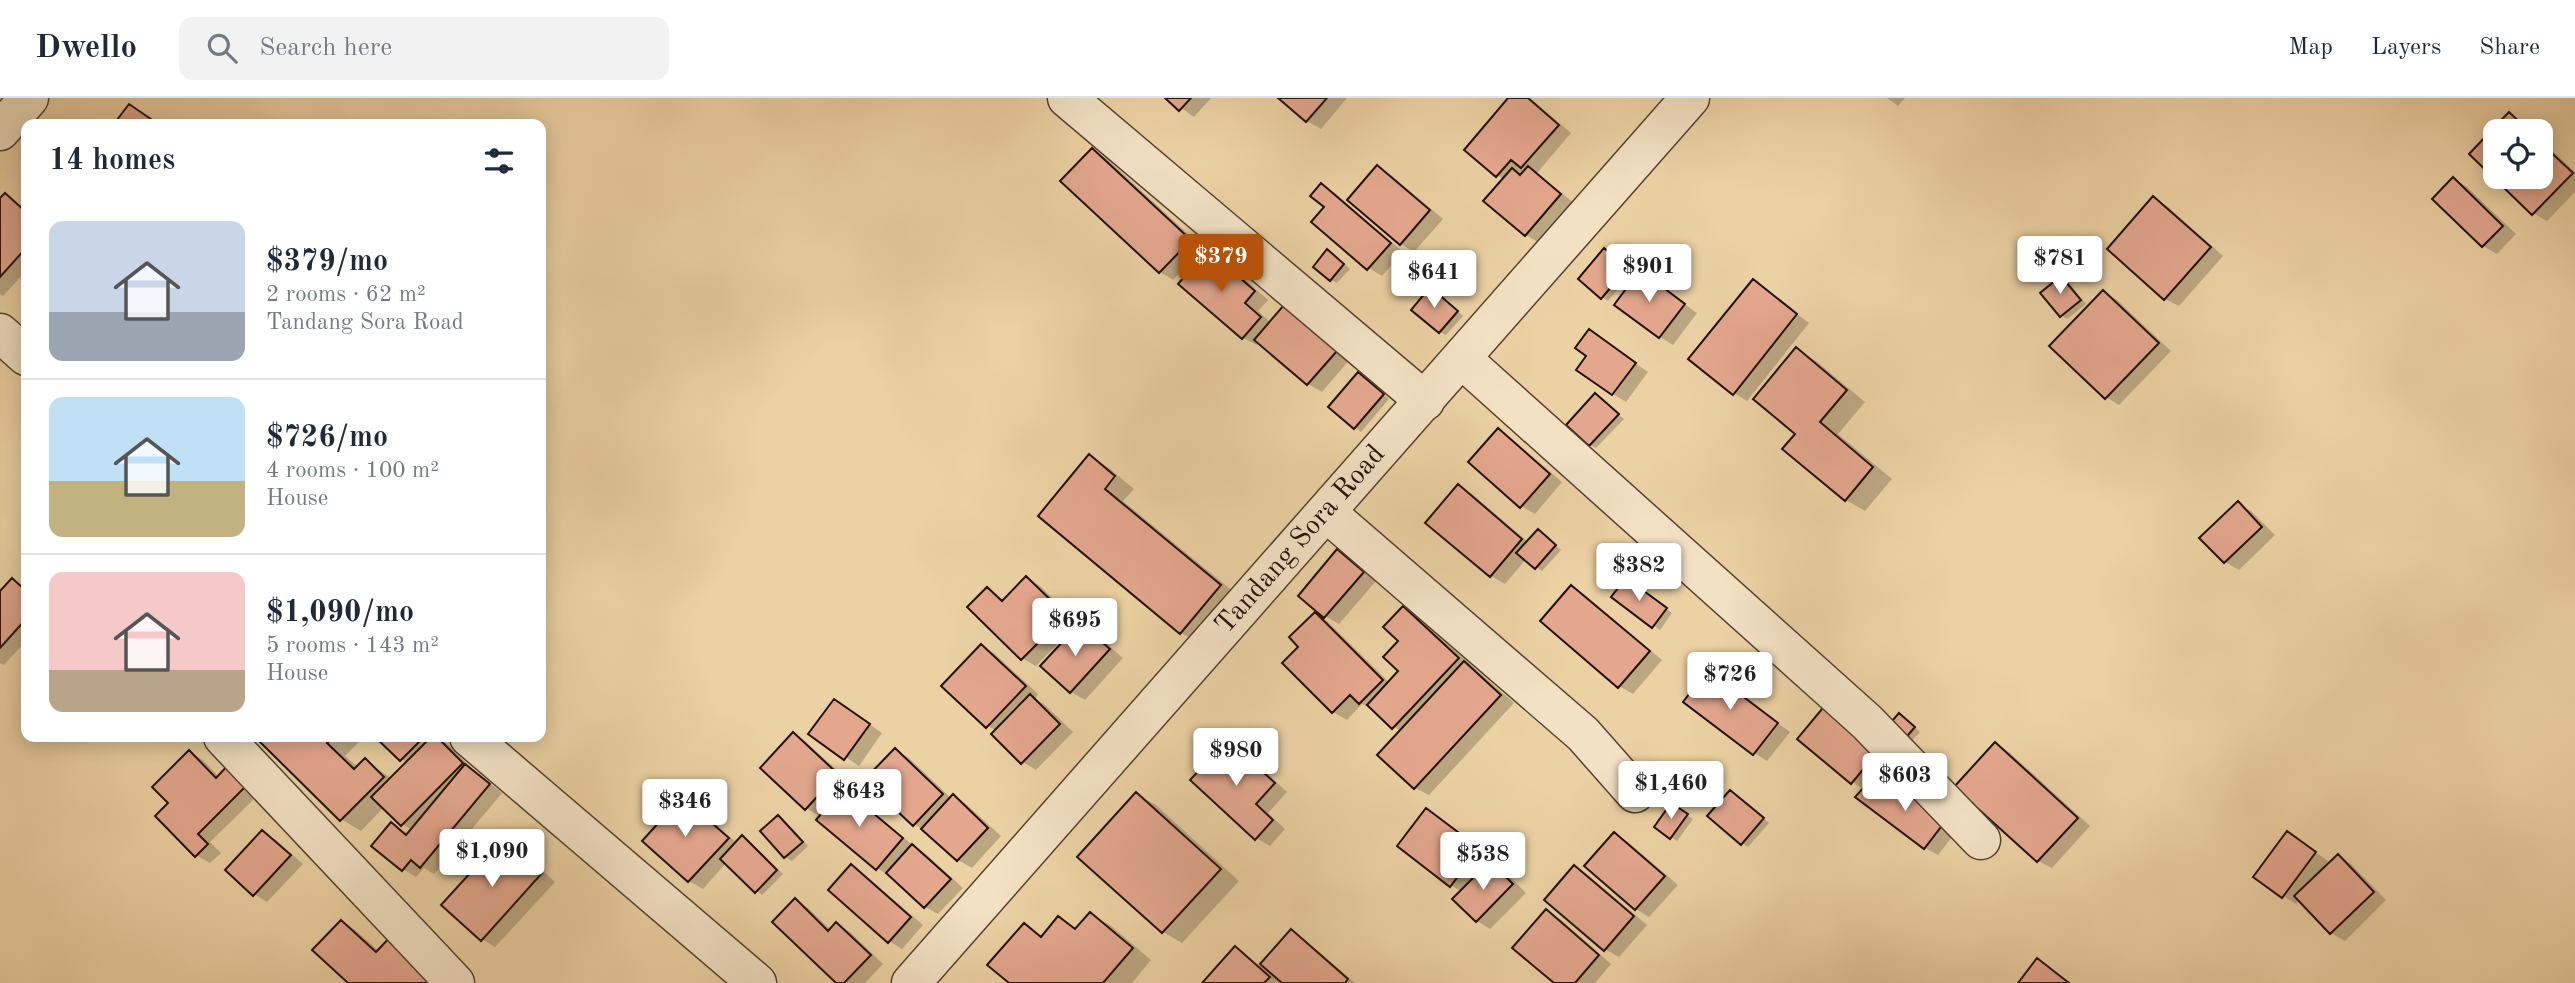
<!DOCTYPE html>
<html lang="en">
<head>
<meta charset="utf-8">
<style>
	:root { --surface:#fff; --page:#f2f2f3; --text:#1f2937; --muted:#747a83; --line:#e0e1e3; --accent:#b45309 }
	body { margin:0; font-family:"Old Standard TT",serif; background:var(--page); color:var(--text); height:100vh; display:flex; flex-direction:column; font-size:26px; white-space:nowrap }
	* { box-sizing:border-box; margin:0 }
	p { font-size:23px; color:var(--muted) }
	.icon { flex:none; width:38px; height:38px; fill:none; stroke:currentColor; stroke-width:2; stroke-linecap:round; stroke-linejoin:round }
	.map { position:relative; flex:1; overflow:hidden }
	.drawer { position:absolute; left:21px; top:21px; width:525px; height:623px; display:flex; flex-direction:column; background:var(--surface); border-radius:14px; box-shadow:0 4px 18px #0003 }
	.drawer>* { flex:none }
	.tools { position:absolute; left:2483px; top:21px; display:grid; gap:14px }
	.tools a { display:grid; place-items:center; width:70px; height:70px; border-radius:14px; background:var(--surface); box-shadow:0 4px 18px #0003; font-size:35px }
	.price { position:absolute; translate:-50% -60px; padding:0 16px; border-radius:7px; background:#fff; color:#222; font-size:23px; line-height:46px; filter:drop-shadow(0 2px 4px #0008) }
	.price::after { content:''; position:absolute; left:50%; top:42px; width:21px; height:16px; margin-left:-10px; background:inherit; clip-path:polygon(0 0,100% 0,50% 100%) }
	.price.current { background:var(--accent); color:#fff }
	ul { padding:0; list-style:none }
	li { display:flex; align-items:center; gap:21px; height:175px; padding:0 28px }
	li+li { border-top:2px solid var(--line) }
	li span { display:grid; place-items:center; flex:none; width:196px; height:140px; border-radius:14px; color:#555 }
	li>.icon { margin-inline-start:auto }
	span .icon { width:84px; height:84px; fill:#fffc; stroke-width:1 }
	li b { font-size:30px }
	h2 { display:flex; justify-content:space-between; align-items:center; height:84px; padding:0 28px; font-size:30px }
	header { display:flex; align-items:center; gap:42px; box-sizing:border-box; height:98px; padding:0 35px; background:var(--surface); border-bottom:2px solid var(--line) }
	header strong { font-size:33px }
	nav { display:flex; gap:38px; margin-inline-start:auto; font-size:24px }
	.search { width:490px; height:63px; background:var(--page); display:flex; align-items:center; gap:18px; box-sizing:border-box; padding:0 24px; border-radius:14px; color:var(--muted); font-size:26px }
	.map>svg:first-child { display:block }
</style>
</head>
<body>
<header>
<strong>Dwello</strong>
<div class="search"><svg class="icon" aria-label="search" viewBox="0 0 24 24"><circle cx="10" cy="10" r="6"/><path d="M15 15l6 6"/></svg>Search here</div>
<nav><a>Map</a><a>Layers</a><a>Share</a></nav>
</header>
<div class="map">
<svg width="2575" height="885" viewBox="0 0 2575 885">
	<rect width="100%" height="100%" fill="#ecd1a4"/>
	<filter id="stains"><feTurbulence type="fractalNoise" baseFrequency=".00286" numOctaves="4"/><feColorMatrix values="0 0 0 0 .2 0 0 0 0 .09 0 0 0 0 .02 0 0 0 .5 -.17"/></filter>
	<radialGradient id="worn" r=".72"><stop offset=".6" stop-color="#630" stop-opacity="0"/><stop offset="1" stop-color="#630" stop-opacity=".3"/></radialGradient>
	<!-- shadow -->
	<path fill="#0003" d="M1168 0H1211L1194 19Z
		M1280 0H1347L1321 31 1307 23Z
		M1510 0H1530L1571 35 1537 75 1574 105 1539 145 1526 137 1504 82 1466 52Z
		M1887 0H1905L1898 8Z
		M2509 16 2532 33H2496V79H2541V42L2575 74V94L2547 123 2533 115 2471 56Z
		M1092 52 1106 60 1203 150 1173 182 1160 174Z
		M1377 69 1391 77 1443 121 1414 154 1401 146Z
		M2454 81 2467 89 2516 136 2497 156 2483 148 2435 101Z
		M1321 87 1335 95 1403 154 1382 178 1369 170 1326 109Z
		M5 97 26 112V173L3 198 0 196V103Z
		M2154 101 2167 108 2223 158 2179 208 2165 201Z
		M1209 155 1222 162 1268 202 1258 213 1271 225 1284 209 1350 261 1322 294 1308 286 1259 244 1257 247 1243 240Z
		M1610 156 1632 174 1608 203 1602 199Z
		M1334 157 1350 171 1337 185 1331 182Z
		M1640 174 1697 215 1673 247 1660 239Z
		M2061 180 2068 184 2086 206 2067 221 2061 217Z
		M1753 183 1809 225 1747 303 1734 295Z
		M2104 194 2117 202 2171 253 2119 307 2106 299Z
		M1437 195 1463 218 1446 237 1440 234Z
		M1589 233 1648 274 1626 304 1613 296 1589 258Z
		M1796 252 1816 263 1865 304 1838 336 1892 381 1865 413 1846 402 1785 351 1797 336Z
		M1365 280 1389 301 1361 334 1330 309Z
		M1596 298 1624 321 1596 350 1590 347Z
		M1498 333 1511 340 1562 384 1535 416 1521 408Z
		M1089 358 1109 370 1134 391 1123 403 1240 499 1201 546 1181 535 1040 418Z
		M1458 389 1472 396 1528 444 1544 437 1561 452 1542 473 1526 461 1505 486 1491 478 1428 424Z
		M2238 406 2251 413 2275 437 2239 472 2225 464 2202 440Z
		M1338 454 1351 461 1376 483 1339 526 1325 518Z
		M1027 480 1040 488 1080 527 1094 535 1123 560 1085 602 1071 594 1042 568 1078 529 1076 527 1036 568 1022 560 987 491 1004 503Z
		M12 482 26 490V543L4 567 0 565V495Z
		M1632 486 1672 515 1660 532 1613 499Z
		M1571 489 1585 497 1662 562 1633 596 1619 588Z
		M1403 510 1416 518 1514 605 1429 697 1415 690 1380 657 1401 634 1374 612 1362 606 1347 622 1333 614 1284 565 1300 549 1315 516 1328 524 1390 585 1401 573Z
		M982 548 995 556 1038 596 1035 601 1044 606 1073 634 1036 672 1023 664 996 633 988 628Z
		M1708 574 1790 634 1767 663 1754 655Z
		M848 611 882 635 859 668 811 636Z
		M1906 621 1920 634 1909 646 1903 642Z
		M793 636 806 644 851 685 844 692 857 700 915 749 926 756 963 790 938 816 925 809 890 778 877 770 821 719 806 710Z
		M364 639 345 658 358 669 365 662 392 681 407 665 377 639H435L448 646 475 674 502 695 434 776 424 770 416 779 403 771 392 726 409 737 412 732 402 726 384 709 361 733 341 721 258 640Z
		M1800 641 1893 658 1865 692 1881 701 1959 730 1938 757 1925 750 1864 691 1852 684Z
		M1228 644 1242 652 1287 694 1268 715 1285 731 1270 748 1256 740Z
		M1995 646 2009 654 2090 728 2052 770 2038 763Z
		M895 652 909 660 951 700 953 698 966 706 1001 738 972 770 958 762 929 735 914 726Z
		M189 654 203 662 219 679 262 693 210 744 221 755 210 765 196 757 170 705Z
		M1136 696 1156 707 1239 783 1182 845 1163 834 1079 759Z
		M1737 698 1769 725 1748 749 1742 745Z
		M682 701 696 709 737 745 742 740 749 743 783 776 762 797 726 765 703 791 689 783 645 743Z
		M1672 707 1693 721 1677 743 1671 739Z
		M1426 712 1492 759 1488 764 1504 773 1526 795 1490 831 1477 823 1462 794 1451 787Z
		M779 719 785 723 808 748 792 763 785 759 763 733Z
		M262 734 276 742 303 766 267 804 254 796Z
		M2287 735 2328 763 2323 770 2325 771 2338 758 2351 766 2386 802 2345 843 2331 835 2299 802 2296 806 2283 798Z
		M1615 736 1628 744 1678 787 1649 819 1636 811 1587 767Z
		M504 742 517 749 555 784 495 849 482 841Z
		M851 768 864 776 923 827 902 851 889 843Z
		M1575 769 1588 777 1647 827 1619 859 1605 851Z
		M795 803 808 810 831 832 836 826 850 834 883 866 865 885H838Z
		M1546 814 1560 821 1611 866 1595 885H1557Z
		M1090 816 1110 827 1151 862 1132 885H1012L1024 828 1043 839 1059 820 1078 831Z
		M341 824 355 832 379 853 351 885Z
		M1291 833 1304 841 1355 885H1204L1235 851 1260 868Z"/>
	<!-- building -->
	<path fill="#e3a78e" stroke="#24110a" stroke-width="2" d="M1165 0H1191L1179 13Z
		M1278 0H1327L1306 24Z
		M1508 0H1528L1559 27 1521 70 1511 62 1496 79 1464 52Z
		M129 6 158 26H114Z
		M2509 14 2529 33H2496V79H2541V45L2573 75 2532 117 2469 56Z
		M1092 50 1191 142 1159 175 1060 83Z
		M1377 67 1430 112 1400 147 1347 102Z
		M1528 68 1561 96 1525 138 1483 103 1512 70 1520 77Z
		M2453 79 2503 128 2482 149 2432 101Z
		M1321 85 1391 145 1367 172 1311 124 1324 109 1310 98Z
		M5 95 26 114V150L0 179V100Z
		M2153 98 2211 149 2164 202 2107 151Z
		M1604 150 1627 170 1601 201 1578 181Z
		M1327 151 1344 166 1330 183 1313 169Z
		M1208 152 1255 193 1245 205 1261 219 1242 241 1178 186Z
		M1640 172 1685 206 1659 240 1614 207Z
		M2061 178 2081 202 2060 219 2040 195Z
		M1753 181 1797 216 1733 297 1688 261Z
		M1430 189 1458 213 1439 235 1411 212Z
		M2103 192 2159 245 2105 301 2049 248Z
		M1284 207 1337 253 1307 287 1254 242Z
		M1589 231 1636 265 1612 297 1576 272 1586 258 1575 250Z
		M1796 249 1847 292 1820 324 1873 369 1845 403 1782 351 1795 336 1753 301Z
		M1358 274 1384 296 1354 331 1328 309Z
		M1595 295 1619 316 1589 348 1566 327Z
		M1498 330 1550 376 1520 410 1468 364Z
		M1089 356 1115 378 1105 391 1221 487 1180 536 1038 418Z
		M1458 386 1522 441 1490 479 1425 425Z
		M2238 403 2262 429 2224 465 2199 440Z
		M1538 431 1556 447 1535 471 1516 455Z
		M1337 451 1364 474 1324 520 1298 498Z
		M1026 478 1066 517 1021 562 967 509 987 489 1002 503Z
		M12 480 26 493V521L0 550V493Z
		M1626 480 1667 510 1652 530 1611 499Z
		M1571 487 1650 553 1618 590 1540 523Z
		M1403 508 1459 560 1392 631 1367 607 1398 573 1383 559 1398 543 1383 529Z
		M1315 514 1383 582 1359 606 1350 597 1332 615 1282 565 1298 549 1289 539Z
		M1080 525 1110 551 1070 595 1040 568Z
		M981 546 1026 588 986 630 941 588Z
		M1464 563 1501 597 1414 691 1377 657Z
		M1708 572 1778 625 1753 657 1683 604Z
		M1030 596 1060 626 1021 666 991 636Z
		M834 601 870 626 844 662 808 636Z
		M1827 605 1881 650 1851 686 1797 641Z
		M1899 615 1915 629 1902 644 1886 630Z
		M793 634 838 676 805 712 760 670Z
		M334 639 327 645 354 671 365 660 384 679 340 723 256 640Z
		M375 639H424L400 663Z
		M431 639H437L463 665 401 728 371 699Z
		M1228 642 1275 685 1256 706 1273 722 1255 742 1190 682Z
		M1995 644 2078 720 2037 764 1954 689Z
		M895 650 943 696 913 728 864 682Z
		M189 652 216 680 230 665 250 684 198 736 208 746 195 759 155 718 168 705 152 689Z
		M465 666 490 686 420 770 411 762 402 773 371 748 391 724 406 737Z
		M1895 682 1947 721 1924 751 1855 699 1864 689 1880 700Z
		M843 690 903 740 876 772 816 722Z
		M1730 692 1764 720 1741 747 1707 718Z
		M1136 694 1221 771 1162 835 1077 759Z
		M953 696 988 730 957 763 921 731Z
		M682 699 729 740 688 784 642 743Z
		M1671 705 1688 716 1670 741 1654 729Z
		M1426 710 1479 750 1450 789 1397 748Z
		M778 717 803 744 784 760 760 733Z
		M262 732 291 757 253 798 225 772Z
		M2287 733 2316 754 2282 800 2253 779Z
		M1614 734 1665 778 1635 812 1584 768Z
		M742 737 777 772 755 795 720 761Z
		M503 739 542 775 481 843 441 807Z
		M912 746 951 781 924 810 886 775Z
		M2338 756 2374 794 2330 836 2294 798Z
		M1490 763 1513 786 1476 824 1452 801Z
		M851 766 911 819 888 845 828 792Z
		M1574 767 1634 818 1604 853 1544 802Z
		M795 800 828 833 836 824 871 857 844 885H836L772 824Z
		M1546 811 1599 857 1575 885H1554L1512 850Z
		M1090 814 1133 850 1103 885H1009L987 867 1024 825 1041 839 1058 818 1075 831Z
		M341 822 376 854 393 836 440 885H348L312 852Z
		M1291 831 1348 881 1345 885H1282L1260 866Z
		M1235 848 1270 879 1264 885H1202Z
		M2037 860 2069 885H2018Z"/>
	<g fill="none" stroke-linecap="round" stroke-linejoin="round">
		<defs>
			<g id="minor">
				<path d="M1067 0 1425 303"/>
				<path d="M0 33 29 0"/>
				<path d="M0 235 26 258"/>
				<path d="M1462 261 1867 624 1981 742"/>
				<path d="M1326 414 1583 636 1635 695"/>
				<path d="M223 639 455 885"/>
				<path d="M469 639 757 885"/>
				<path id="s1" d="M911 885 1690 0"/>
			</g>
		</defs>
		<!-- minor casing -->
		<use href="#minor" stroke="#564130" stroke-width="41"/>
		<!-- minor -->
		<use href="#minor" stroke="#f3e1c4" stroke-width="38"/>
	</g>
	<g text-anchor="middle" dominant-baseline="central" stroke-width="5" stroke-linejoin="round" paint-order="stroke">
		<!-- street labels -->
		<g font-size="28" fill="#24110a" stroke="#f3e1c4">
			<text stroke="none"><textPath href="#s1" startOffset="590">Tandang Sora Road</textPath></text>
		</g>
	</g>
	<rect width="100%" height="100%" filter="url(#stains)"/>
	<rect width="100%" height="100%" fill="url(#worn)"/>
</svg>
<div class="tools">
<a><svg class="icon" aria-label="locate" viewBox="0 0 24 24"><circle cx="12" cy="12" r="6"/><path d="M12 2v4M12 18v4M2 12h4M18 12h4"/></svg></a>
</div>
<b class="price current" style="left:1221px;top:196px">$379</b>
<b class="price" style="left:2060px;top:198px">$781</b>
<b class="price" style="left:1649px;top:206px">$901</b>
<b class="price" style="left:1434px;top:212px">$641</b>
<b class="price" style="left:1639px;top:505px">$382</b>
<b class="price" style="left:1075px;top:560px">$695</b>
<b class="price" style="left:1730px;top:614px">$726</b>
<b class="price" style="left:1236px;top:690px">$980</b>
<b class="price" style="left:1905px;top:715px">$603</b>
<b class="price" style="left:1671px;top:723px">$1,460</b>
<b class="price" style="left:859px;top:731px">$643</b>
<b class="price" style="left:685px;top:741px">$346</b>
<b class="price" style="left:492px;top:791px">$1,090</b>
<b class="price" style="left:1483px;top:794px">$538</b>
<section class="drawer">
<h2>14 homes<svg class="icon" aria-label="filters" viewBox="0 0 24 24"><path d="M4 7h16M4 17h16"/><circle cx="9" cy="7" r="2"/><circle cx="15" cy="17" r="2"/></svg></h2>
<ul>
<li><span style="background:linear-gradient(#c9d6e8 65%,#9aa5b1 0)"><svg class="icon" aria-label="home" viewBox="0 0 24 24"><path d="M3 11l9-7 9 7M6 9v11h12V9"/></svg></span><div><b>$379/mo</b><p>2 rooms · 62 m²</p><p>Tandang Sora Road</p></div></li>
<li><span style="background:linear-gradient(#bfe0f5 60%,#c2b280 0)"><svg class="icon" aria-label="home" viewBox="0 0 24 24"><path d="M3 11l9-7 9 7M6 9v11h12V9"/></svg></span><div><b>$726/mo</b><p>4 rooms · 100 m²</p><p>House</p></div></li>
<li><span style="background:linear-gradient(#f6c9c9 70%,#b9a48a 0)"><svg class="icon" aria-label="home" viewBox="0 0 24 24"><path d="M3 11l9-7 9 7M6 9v11h12V9"/></svg></span><div><b>$1,090/mo</b><p>5 rooms · 143 m²</p><p>House</p></div></li>
</ul>
</section>
</div>
</body>
</html>
